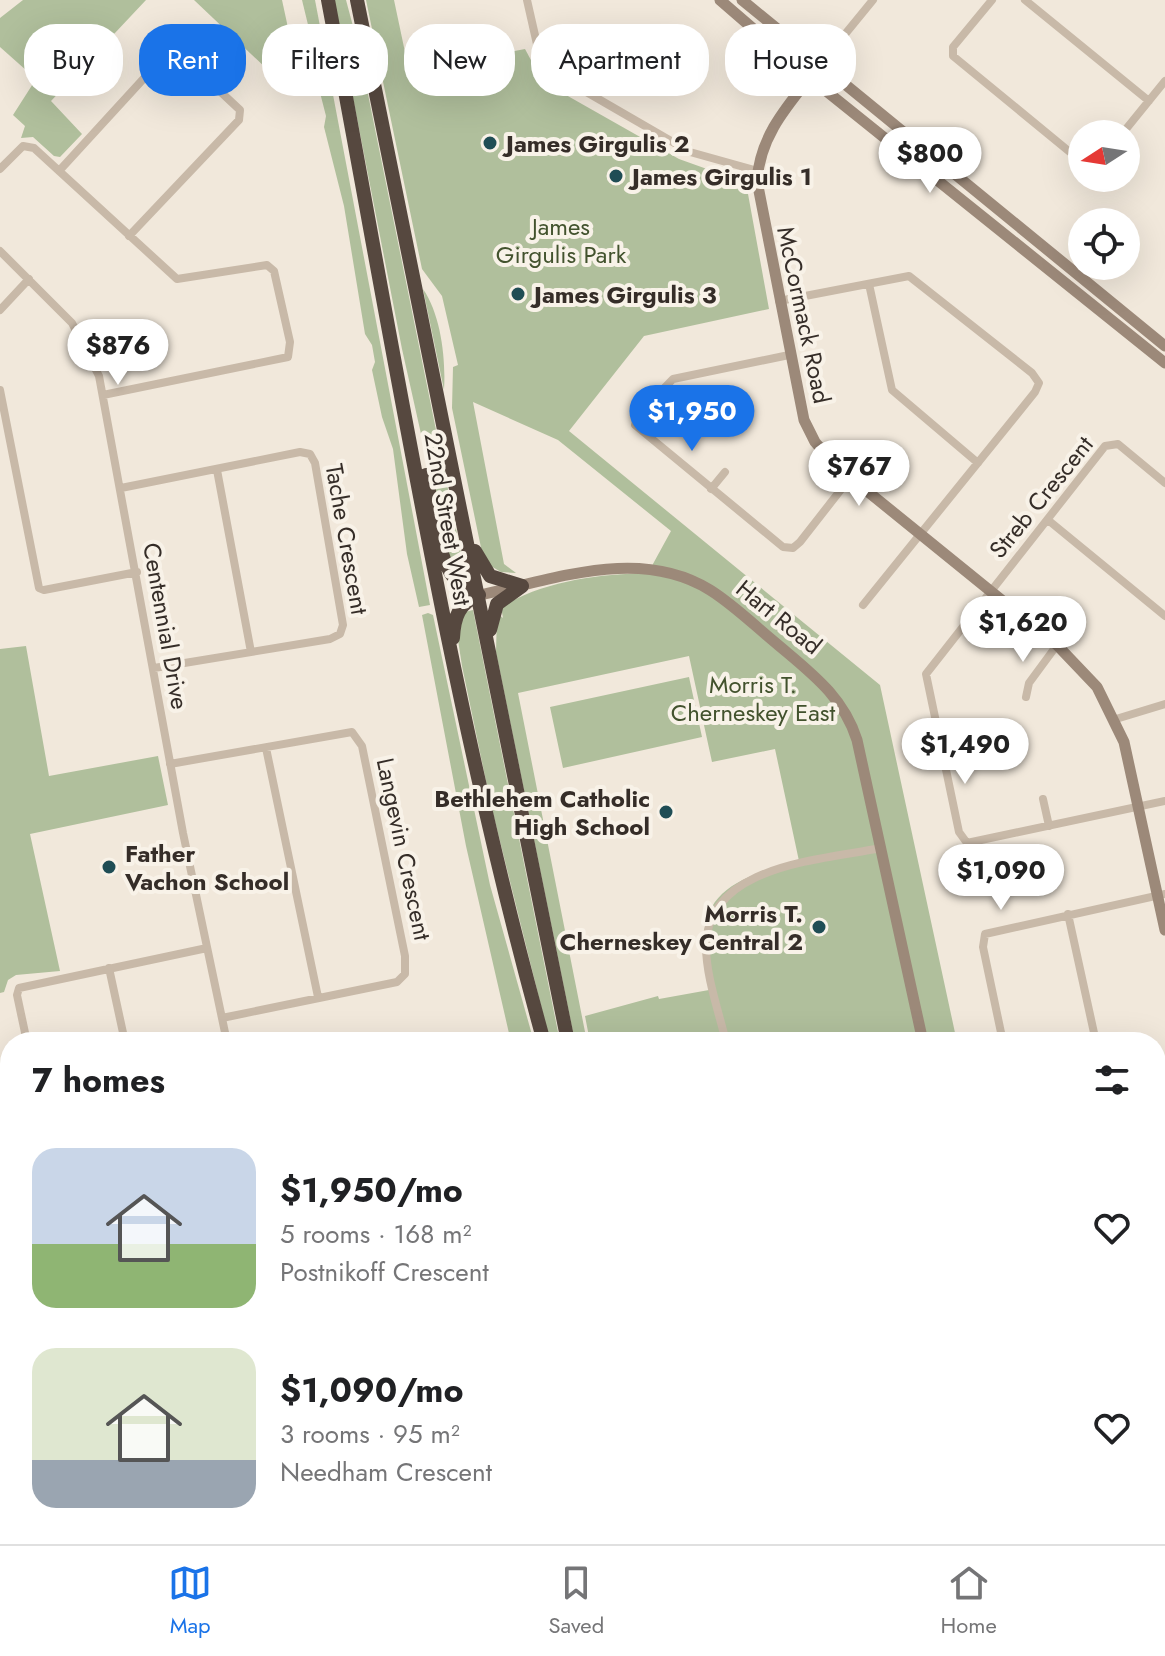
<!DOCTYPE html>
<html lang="en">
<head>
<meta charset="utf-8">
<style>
	:root { --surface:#fff; --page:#f6f6f6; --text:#202124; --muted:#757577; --line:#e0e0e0; --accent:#1a73e8 }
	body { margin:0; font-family:Jost,sans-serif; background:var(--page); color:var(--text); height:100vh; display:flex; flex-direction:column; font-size:30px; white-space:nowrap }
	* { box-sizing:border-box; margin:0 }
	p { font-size:26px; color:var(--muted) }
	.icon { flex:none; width:44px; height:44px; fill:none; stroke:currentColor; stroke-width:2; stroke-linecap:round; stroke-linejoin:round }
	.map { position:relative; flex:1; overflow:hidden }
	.sheet { position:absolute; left:0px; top:1032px; width:1166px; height:512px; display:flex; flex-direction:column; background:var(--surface); border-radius:32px 32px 0 0; box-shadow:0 8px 32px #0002 }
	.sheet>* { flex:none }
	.top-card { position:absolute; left:24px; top:24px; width:1118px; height:72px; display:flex; gap:16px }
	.needle { width:52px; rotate:258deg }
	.fabs { position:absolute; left:1068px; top:120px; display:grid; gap:16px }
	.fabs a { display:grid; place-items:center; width:72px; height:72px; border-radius:50%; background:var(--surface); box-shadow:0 8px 32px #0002; font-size:40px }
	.price { position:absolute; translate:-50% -68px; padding:0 18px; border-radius:28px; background:#fff; color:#222; font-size:26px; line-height:52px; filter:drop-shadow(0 2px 4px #0008) }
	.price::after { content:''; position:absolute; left:50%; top:48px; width:24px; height:18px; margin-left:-12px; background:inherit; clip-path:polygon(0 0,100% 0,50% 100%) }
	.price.active { background:var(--accent); color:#fff }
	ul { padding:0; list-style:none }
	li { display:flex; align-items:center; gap:24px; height:200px; padding:0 32px }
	li span { display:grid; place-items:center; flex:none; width:224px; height:160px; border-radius:24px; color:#555 }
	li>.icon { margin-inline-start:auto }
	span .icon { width:96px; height:96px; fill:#fffc; stroke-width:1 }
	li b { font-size:34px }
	h2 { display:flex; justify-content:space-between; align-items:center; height:96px; padding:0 32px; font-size:34px }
	.tag { padding:0 28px; border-radius:32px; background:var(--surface); box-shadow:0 8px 32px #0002; font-size:28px; line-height:72px }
	.tag.active { background:var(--accent); color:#fff }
	.dock { display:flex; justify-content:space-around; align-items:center; height:112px; border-top:2px solid var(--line); background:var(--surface); font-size:22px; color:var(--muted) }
	.dock a { display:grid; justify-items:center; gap:4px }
	.dock .active { color:var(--accent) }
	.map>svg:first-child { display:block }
</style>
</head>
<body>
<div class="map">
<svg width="1165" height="1544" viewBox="0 0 1165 1544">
	<rect width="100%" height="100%" fill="#f1e8db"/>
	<!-- green -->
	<path fill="#b0bf9c" d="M23 0H146L51 101 82 134 60 157 54 156 33 137 21 138 25 126 13 115 36 79 0 47V18Z
		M194 0H282L301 88 286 87Z
		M302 0H315L430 605 419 607 407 554 393 449 382 417 372 370 375 362 372 345 365 334 344 206 324 127 326 116 316 77 318 66Z
		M334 0H346L358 45 467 583 451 567 447 550 402 349Z
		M366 0H394L409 71 525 49 539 75 559 91 679 159 746 183 769 309 644 336 569 431 880 685 957 1042H590L585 1016 658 996 659 999 709 990C691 901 717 882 799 861L775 749 712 762 689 656 518 693 587 1042H575L496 652 497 613 503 618 501 607C544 581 598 574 648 573L671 531 558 440 473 402 504 564 516 573 501 572 484 562 452 408 453 367 458 365 442 296 422 269Z
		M423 289C441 315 446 359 444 390Z
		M473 610 485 670 560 1042H550L491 805 462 666 458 640 461 613Z
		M428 613 433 615 490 885 534 1042H511L466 846 422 615Z
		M26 646 49 776 158 756 168 805 30 834 60 971 16 975 8 980 4 992 0 993V649Z
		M689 677 702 737 563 768 550 707Z
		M1156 1428 1165 1436V1503L1162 1504 1156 1486Z
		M719 1534H833L793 1544H722Z"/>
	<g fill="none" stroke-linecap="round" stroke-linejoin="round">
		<!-- street -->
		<path stroke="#c8b9a8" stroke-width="8" d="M527 0 539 53 557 75 690 152 758 171
			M992 0 953 47V56L1082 162
			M1025 0 1149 101
			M819 66 873 0
			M1122 134 1165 81
			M0 169 23 146 34 148 177 279 267 265 274 271 290 342 288 357 103 395
			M59 171 168 52H178L240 110 239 120 129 236
			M0 251 72 323 99 376 183 833 227 1042
			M869 284 892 390 978 463
			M779 301 909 276 1032 373 1039 383 1035 392 863 605
			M0 310 29 279
			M789 355 673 379 637 416 635 425 783 547 793 548 800 542 850 478
			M0 390 39 588 44 590 137 572
			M217 470 251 652
			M1165 483 1118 444 1105 446 926 674 959 832 967 843 1165 801
			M121 488 300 452 310 454 315 463 343 625 340 634 330 639 154 668
			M711 489 725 472
			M1048 520 1165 616
			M1026 697 1029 683 1057 645
			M1116 719 1165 704
			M266 748 318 997
			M170 764 352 732 362 746 405 956V974L397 982 222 1018
			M1043 799 1049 826
			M1068 914 1096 1042
			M109 968 125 1042
			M27 1042 17 995 19 988 207 948
			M726 1042C719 1012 706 977 706 946 707 865 821 860 881 848
			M1003 1042 983 947 985 934 1165 894
			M1156 1127 1165 1125
			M1156 1220 1165 1217
			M0 1263 10 1261
			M1156 1339 1165 1329
			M1156 1368 1165 1376
			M0 1461H10
			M35 1534 37 1544
			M131 1534 134 1544
			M231 1534 233 1544
			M331 1534 333 1544
			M433 1534 435 1544
			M531 1534 533 1544
			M476 1544 520 1534"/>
		<!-- secondary -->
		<path stroke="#9c8979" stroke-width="11" d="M720 0 810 78 1165 363
			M742 0 1165 346
			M819 66C791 102 760 133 757 181L804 420 815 442 835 465 1057 645 1097 687 1124 742 1165 930
			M479 595C554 580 639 546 710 590 734 605 755 626 777 644 811 673 843 696 857 740L923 1042
			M1156 1509 1164 1544"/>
		<!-- highway -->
		<path stroke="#56483f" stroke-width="14" d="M328 0C394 349 449 700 544 1042
			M357 0 568 1042
			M426 475C435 513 435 584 479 595
			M475 551 490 576 522 586
			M490 630 497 604 522 586
			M453 638C454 617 459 603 479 595
			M679 1534 682 1544
			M693 1534 695 1544"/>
	</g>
	<!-- markers -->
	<g fill="#1f4d55" stroke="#f8f2e8" stroke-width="3">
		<circle cx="490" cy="143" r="8"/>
		<circle cx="616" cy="176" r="8"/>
		<circle cx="518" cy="294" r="8"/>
		<circle cx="666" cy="812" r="8"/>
		<circle cx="109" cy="867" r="8"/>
		<circle cx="819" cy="927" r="8"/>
	</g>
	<g text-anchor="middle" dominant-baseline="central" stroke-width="8" stroke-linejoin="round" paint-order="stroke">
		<!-- poi labels -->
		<g font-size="24" font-weight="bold" fill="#352d28" stroke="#f8f2e8" text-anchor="start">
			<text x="506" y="143">James Girgulis 2</text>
			<text x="632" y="176">James Girgulis 1</text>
			<text x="534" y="294">James Girgulis 3</text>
			<text x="650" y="798" text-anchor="end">Bethlehem Catholic<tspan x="650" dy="28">High School</tspan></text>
			<text x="125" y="853">Father<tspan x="125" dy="28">Vachon School</tspan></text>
			<text x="803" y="913" text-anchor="end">Morris T.<tspan x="803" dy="28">Cherneskey Central 2</tspan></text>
		</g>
		<!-- park labels -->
		<g font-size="24" fill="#42522d" stroke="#f8f2e8">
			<text x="561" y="226">James<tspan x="561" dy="28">Girgulis Park</tspan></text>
			<text x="753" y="684">Morris T.<tspan x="753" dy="28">Cherneskey East</tspan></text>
		</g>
		<!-- street labels -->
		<g font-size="24" fill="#352d28" stroke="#f8f2e8">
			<text transform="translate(804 315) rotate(78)">McCormack Road</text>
			<text transform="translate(1041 497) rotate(-51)">Streb Crescent</text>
			<text transform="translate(448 519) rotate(80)">22nd Street West</text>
			<text transform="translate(347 539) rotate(80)">Tache Crescent</text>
			<text transform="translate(779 617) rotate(39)">Hart Road</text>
			<text transform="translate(166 626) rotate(80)">Centennial Drive</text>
			<text transform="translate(404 849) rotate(78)">Langevin Crescent</text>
		</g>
	</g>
</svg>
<div class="fabs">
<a><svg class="needle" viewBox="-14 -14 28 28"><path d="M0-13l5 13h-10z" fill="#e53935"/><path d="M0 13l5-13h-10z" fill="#757577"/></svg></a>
<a><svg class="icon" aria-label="locate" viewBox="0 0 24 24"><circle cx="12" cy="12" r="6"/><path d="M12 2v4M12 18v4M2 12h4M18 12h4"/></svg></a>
</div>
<b class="price" style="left:930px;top:195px">$800</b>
<b class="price" style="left:118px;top:387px">$876</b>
<b class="price active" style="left:692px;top:453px">$1,950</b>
<b class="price" style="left:859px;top:508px">$767</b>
<b class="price" style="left:1023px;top:664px">$1,620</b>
<b class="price" style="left:965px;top:786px">$1,490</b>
<b class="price" style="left:1001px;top:912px">$1,090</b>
<div class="top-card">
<a class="tag">Buy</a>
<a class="tag active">Rent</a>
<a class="tag">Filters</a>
<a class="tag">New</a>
<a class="tag">Apartment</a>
<a class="tag">House</a>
</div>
<section class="sheet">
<h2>7 homes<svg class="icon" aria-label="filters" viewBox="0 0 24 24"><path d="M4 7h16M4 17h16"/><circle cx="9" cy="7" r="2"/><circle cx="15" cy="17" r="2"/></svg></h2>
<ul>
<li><span style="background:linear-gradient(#c9d6e8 60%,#8fb573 0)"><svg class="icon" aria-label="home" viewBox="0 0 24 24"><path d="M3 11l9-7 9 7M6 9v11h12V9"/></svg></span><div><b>$1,950/mo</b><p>5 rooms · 168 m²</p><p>Postnikoff Crescent</p></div><svg class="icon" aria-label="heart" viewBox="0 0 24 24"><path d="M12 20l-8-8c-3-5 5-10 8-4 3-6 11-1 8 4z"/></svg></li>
<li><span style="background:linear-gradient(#dfe7d0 70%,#9aa5b1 0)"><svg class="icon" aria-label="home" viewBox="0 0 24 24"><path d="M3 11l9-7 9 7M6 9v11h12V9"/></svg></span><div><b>$1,090/mo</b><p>3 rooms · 95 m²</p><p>Needham Crescent</p></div><svg class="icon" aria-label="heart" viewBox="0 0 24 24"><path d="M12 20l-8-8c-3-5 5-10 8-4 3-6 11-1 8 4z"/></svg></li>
</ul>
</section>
</div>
<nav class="dock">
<a class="active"><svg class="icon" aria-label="map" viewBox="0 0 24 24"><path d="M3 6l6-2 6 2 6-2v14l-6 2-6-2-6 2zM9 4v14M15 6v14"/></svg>Map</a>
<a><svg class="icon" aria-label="saved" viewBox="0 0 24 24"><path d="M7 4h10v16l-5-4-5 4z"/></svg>Saved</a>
<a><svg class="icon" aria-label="home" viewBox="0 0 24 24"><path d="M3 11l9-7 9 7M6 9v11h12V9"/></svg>Home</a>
</nav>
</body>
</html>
